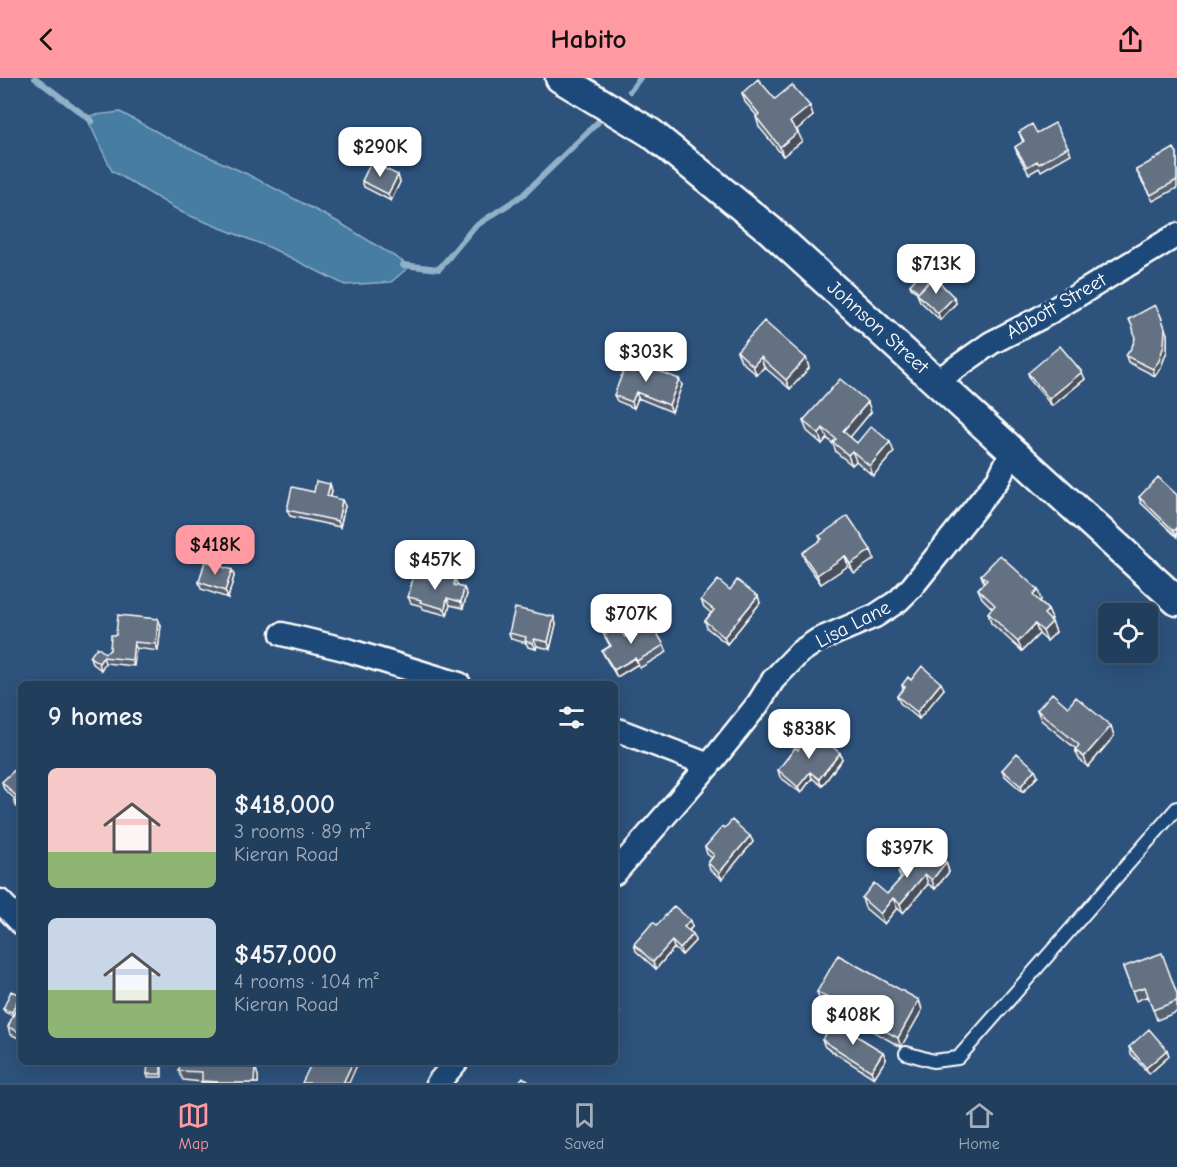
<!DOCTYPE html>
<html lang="en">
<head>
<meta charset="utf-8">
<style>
	:root { --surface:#223e5d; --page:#2a4563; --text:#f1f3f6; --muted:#a2aebc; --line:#3f5772; --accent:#ff9aa2 }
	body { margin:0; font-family:"Comic Neue",sans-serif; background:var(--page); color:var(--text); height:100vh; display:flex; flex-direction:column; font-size:22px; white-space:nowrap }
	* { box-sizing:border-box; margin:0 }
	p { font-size:20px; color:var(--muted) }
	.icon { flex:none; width:33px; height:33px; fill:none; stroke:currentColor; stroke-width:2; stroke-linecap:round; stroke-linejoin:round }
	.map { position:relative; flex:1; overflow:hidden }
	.drawer { position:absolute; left:18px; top:603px; width:600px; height:384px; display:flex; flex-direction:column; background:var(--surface); border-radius:9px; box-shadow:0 6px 24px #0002,0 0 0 2px var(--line) }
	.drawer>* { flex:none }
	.tools { position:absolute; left:1098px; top:525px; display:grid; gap:12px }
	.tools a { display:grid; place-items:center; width:60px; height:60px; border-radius:9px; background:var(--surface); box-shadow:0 6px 24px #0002,0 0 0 2px var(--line); font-size:30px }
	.price { position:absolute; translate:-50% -51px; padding:0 14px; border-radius:12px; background:#fff; color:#222; font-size:20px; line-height:39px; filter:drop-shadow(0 2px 3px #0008) }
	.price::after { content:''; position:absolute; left:50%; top:36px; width:18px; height:14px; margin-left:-9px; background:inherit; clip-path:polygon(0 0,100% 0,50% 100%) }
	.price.selected { background:var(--accent); color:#111 }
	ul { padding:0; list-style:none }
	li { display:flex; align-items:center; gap:18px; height:150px; padding:0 30px }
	li span { display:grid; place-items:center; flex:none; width:168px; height:120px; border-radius:9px; color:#555 }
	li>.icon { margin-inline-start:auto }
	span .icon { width:72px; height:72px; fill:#fffc; stroke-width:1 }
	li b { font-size:26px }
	h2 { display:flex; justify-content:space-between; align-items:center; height:72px; padding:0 30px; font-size:26px }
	header { display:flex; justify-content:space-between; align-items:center; height:78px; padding:0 30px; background:var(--accent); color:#111; font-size:27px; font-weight:600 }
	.tabs { display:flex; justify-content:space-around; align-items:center; height:84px; border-top:2px solid var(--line); background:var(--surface); font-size:16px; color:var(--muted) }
	.tabs a { display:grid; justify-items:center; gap:3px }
	.tabs .selected { color:var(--accent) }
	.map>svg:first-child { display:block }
</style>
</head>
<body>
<header><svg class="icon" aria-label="back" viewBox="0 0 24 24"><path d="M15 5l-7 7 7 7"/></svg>Habito<svg class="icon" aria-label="share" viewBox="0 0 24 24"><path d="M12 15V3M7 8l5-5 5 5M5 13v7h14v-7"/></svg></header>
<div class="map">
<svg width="1177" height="1005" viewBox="0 0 1177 1005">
	<rect width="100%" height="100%" fill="#2d527c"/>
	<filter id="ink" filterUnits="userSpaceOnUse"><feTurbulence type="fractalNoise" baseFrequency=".0167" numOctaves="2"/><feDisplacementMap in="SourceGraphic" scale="12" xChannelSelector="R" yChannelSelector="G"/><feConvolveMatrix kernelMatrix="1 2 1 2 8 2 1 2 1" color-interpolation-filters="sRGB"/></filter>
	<g filter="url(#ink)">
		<!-- water -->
		<path fill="#467da2" stroke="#90b1c7" stroke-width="1.5" d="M120 34 172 62 247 96 340 145 410 188 391 204 345 207 271 170 183 135 112 93 86 38Z"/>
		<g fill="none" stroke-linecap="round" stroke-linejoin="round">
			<!-- stream -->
			<path stroke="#90b1c7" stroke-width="6" d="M35 0 92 43
				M630 13 640 0
				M403 187 439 191 474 149 523 117 598 44"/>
			<defs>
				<path id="service" d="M906 975 933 983 958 980 1177 730"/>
				<path id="minor" d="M937 303 991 265 1040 240 1177 157
					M282 556 344 571 459 606
					M615 651 709 687
					M615 795 709 687 758 626 773 602 800 574 818 562 875 538 898 523 912 509 999 400 1012 373
					M0 823 21 845
					M438 1005 456 984"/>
				<path id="tertiary" d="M560 0 651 55 770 152 1177 523"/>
			</defs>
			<!-- service casing -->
			<use href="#service" stroke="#fff" stroke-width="16"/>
			<!-- minor casing -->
			<use href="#minor" stroke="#fff" stroke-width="27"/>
			<!-- tertiary casing -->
			<use href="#tertiary" stroke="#fff" stroke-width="33"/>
			<!-- service -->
			<use href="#service" stroke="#1f4a7a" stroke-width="12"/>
			<!-- minor -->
			<use href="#minor" stroke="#1f4a7a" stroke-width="22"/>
			<!-- tertiary -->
			<use href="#tertiary" stroke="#1f4a7a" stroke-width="28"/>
		</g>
		<!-- wall -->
		<path fill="#566171" stroke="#fff" stroke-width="1.5" d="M742 15 775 21 813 38 796 52 802 63 783 78 759 49 756 39 757 38 745 24Z
			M1019 54 1037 55 1068 69 1071 76 1041 93 1039 90 1029 96 1017 75 1015 69 1023 64Z
			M1177 75V110L1153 123 1139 98 1136 92Z
			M362 103 400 104 391 123 364 109Z
			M930 201 931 202 956 225 940 242 920 223 917 216 918 215 911 210 910 207Z
			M1129 241 1167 256V273L1161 289 1155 298 1128 284 1126 278 1132 269 1135 261 1134 252Z
			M737 273 806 280 809 290 790 311 764 289 757 297 741 283Z
			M1028 295 1085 301 1052 328 1030 302Z
			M679 301 682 307 672 334 638 320 634 330 617 323 614 317Z
			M871 334 850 359 857 365 894 374 873 398 856 383 852 387 836 374 833 366 827 360 822 366 807 353 803 343Z
			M330 406 332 413 331 419 345 428 340 449 290 438 287 432 314 414Z
			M1177 417V459L1141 425 1139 419Z
			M819 458 871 472 874 481 854 495 848 488 821 506 806 485 802 475 821 462Z
			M232 492 234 498 228 520 201 511 199 504Z
			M981 497 1041 522 1040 524 1048 532 1052 541 1050 543 1052 544 1056 554 1047 563 1039 556 1022 573 991 545 988 535 992 530 982 520 978 511 984 505Z
			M455 501 458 508 467 516 463 530 450 527 447 537 423 531 422 528 411 525 408 519 441 503Z
			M730 512 758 518 760 525 727 566 707 550 705 543 711 535 704 529 701 522Z
			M556 546 550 571 537 568 536 571 528 569 526 565 511 561 509 555Z
			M161 547 158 573 136 570 134 588 105 585 101 592 92 585 90 579 105 575 110 572 116 557Z
			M604 557 625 559 664 567 667 574 640 590 638 586 617 599 605 579 602 573 610 568Z
			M911 602 944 611 919 641 900 625 897 618 903 611 902 607Z
			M1068 629 1111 648 1114 658 1088 689 1079 681 1075 672 1076 671 1041 642 1037 632Z
			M798 672 840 675 842 681 822 708 812 700 801 715 780 699 778 692Z
			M21 686V733L16 728 14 722 15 721 4 711 2 704Z
			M1035 691 1038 698 1023 714 1005 698 1002 692Z
			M725 750 750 758 753 764 722 801 710 792 708 785 712 780 707 776 705 769Z
			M946 784 949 794 935 811 928 806 903 835 897 830 884 846 865 830 862 820 887 816 901 801 898 794Z
			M657 847 692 849 689 853 693 856 695 863 682 877 674 870 656 891 636 873 634 866Z
			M1123 889 1177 916V934L1157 942 1148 918 1136 923Z
			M817 914 919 922 922 932 901 969 820 924Z
			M20 917 21 920 17 930 21 931V961L10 956 8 949 13 938 5 934 3 931Z
			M822 962 883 974 886 981 874 1000 825 969Z
			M1129 969 1167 972 1169 978 1149 996 1131 976Z
			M248 987 255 988 258 998V1005H202V1004L183 1002 179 993Z
			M162 989V999H148L147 996Z"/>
		<!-- shaded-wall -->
		<path fill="#464f5c" stroke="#fff" stroke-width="1.5" d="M810 28 813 38 794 54 790 44Z
			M798 54 802 63 783 78 780 69Z
			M398 97 400 104 391 123 388 116Z
			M954 219 956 225 940 242 938 235Z
			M1160 236 1167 256V273L1161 289 1155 298 1153 291Z
			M761 279 764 289 757 297 753 288Z
			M806 280 809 290 790 311 786 302Z
			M1082 294 1085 301 1052 328 1049 321Z
			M679 301 682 307 672 334 669 327Z
			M636 314 638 320 634 330 632 324Z
			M868 324 871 334 847 363 843 353Z
			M823 350 827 360 822 366 819 356Z
			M890 364 894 374 873 398 870 388Z
			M852 373 856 383 852 387 848 377Z
			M330 406 332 413 329 425 327 418Z
			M342 422 345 428 340 449 338 443Z
			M1177 450V459L1174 453Z
			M871 472 874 481 854 495 850 486Z
			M845 478 848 488 821 506 817 497Z
			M232 492 234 498 228 520 225 513Z
			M464 510 467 516 463 530 461 524Z
			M1038 512 1041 522 1036 527 1033 517Z
			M758 518 760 525 727 566 724 559Z
			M447 520 450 527 447 537 445 531Z
			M1048 532 1052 541 1047 546 1044 536Z
			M554 539 556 546 550 571 548 564Z
			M158 541 161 547 158 573 156 566Z
			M1052 544 1056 554 1047 563 1043 553Z
			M1035 546 1039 556 1022 573 1018 564Z
			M534 561 537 568 536 571 533 565Z
			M134 564 136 570 134 588 132 582Z
			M103 579 105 585 101 592 99 585Z
			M635 580 638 586 617 599 614 592Z
			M941 605 944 611 919 641 917 634Z
			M1111 648 1114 658 1088 689 1084 679Z
			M840 675 842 681 822 708 819 701Z
			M1035 691 1038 698 1023 714 1021 708Z
			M810 694 812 700 801 715 798 709Z
			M750 758 753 764 722 801 719 795Z
			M946 784 949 794 935 811 932 802Z
			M925 796 928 806 903 835 900 826Z
			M893 820 897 830 884 846 880 836Z
			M690 842 692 849 686 855 684 849Z
			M693 856 695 863 682 877 680 871Z
			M672 863 674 870 656 891 653 884Z
			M20 917 21 920 13 938 12 934Z
			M919 922 922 932 901 969 898 960Z
			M618 928 620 934 615 941V932Z
			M616 948 619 954 615 959V949Z
			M1167 972 1169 978 1149 996 1146 990Z
			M883 974 886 981 874 1000 871 993Z
			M353 984H354L356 989 349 1005H343Z
			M255 988 258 998V1005H254Z"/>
		<!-- building -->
		<path fill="#647183" stroke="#fff" stroke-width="1.5" d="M758 1 775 21 792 7 810 28 790 44 798 54 780 69 756 39 759 36 742 15Z
			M1055 45 1068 69 1039 86 1037 83 1027 89 1015 69 1024 63 1019 54 1032 46 1037 55Z
			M1174 70 1177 75V102L1151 117 1136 92Z
			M371 84 398 97 388 116 362 103Z
			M921 194 930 201 919 214 910 207Z
			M934 199 954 219 938 235 917 216Z
			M1155 227 1160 236 1165 250 1164 267 1159 283 1153 291 1126 278 1132 269 1135 261 1133 250 1129 241Z
			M764 243 806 280 786 302 761 279 753 288 737 273Z
			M1060 268 1082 294 1049 321 1028 295Z
			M628 281 679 301 669 327 636 314 632 324 614 317Z
			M840 301 868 324 843 353 857 365 871 348 890 364 870 388 852 373 848 377 833 364 836 361 823 350 819 356 803 343Z
			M1158 399 1177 417V450L1174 453 1139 419Z
			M316 403 330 406 327 418 342 422 338 443 287 432 292 409 314 414Z
			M848 438 871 472 850 486 845 478 817 497 802 475 822 461 819 458Z
			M1000 477 1038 512 1033 517 1048 532 1044 536 1052 544 1043 553 1035 546 1018 564 988 535 995 527 978 511 987 502 981 497Z
			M205 483 232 492 225 513 199 504Z
			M414 496 441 503 443 497 455 501 454 507 464 510 461 524 447 520 445 531 420 524 421 522 408 519Z
			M718 502 730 512 737 502 758 518 724 559 705 543 714 532 701 522Z
			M515 530 554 539 548 564 534 561 533 565 525 563 526 559 509 555Z
			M118 537 158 541 156 566 134 564 132 582 103 579 99 585 90 579 97 569 105 575 110 572 111 557H116Z
			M650 543 664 567 637 583 635 580 614 592 602 573 611 568 604 557 618 549 625 559Z
			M922 588 941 605 917 634 897 618 905 609 902 607 908 599 911 602Z
			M1052 615 1068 629 1076 619 1111 648 1084 679 1075 672 1079 667 1037 632Z
			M813 653 840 675 819 701 810 694 798 709 778 692 795 670 798 672Z
			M1017 675 1035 691 1021 708 1002 692Z
			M21 686V729L14 722 17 719 2 704Z
			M732 742 750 758 719 795 708 785 714 777 705 769 723 748 725 750Z
			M923 765 946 784 932 802 925 796 900 826 893 820 880 836 862 820 874 805 887 816 903 798 898 794Z
			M674 828 690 842 684 849 693 856 680 871 672 863 653 884 634 866 653 844 657 847Z
			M1162 875 1177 916V923L1153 932 1145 909 1132 913 1123 889Z
			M838 877 919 922 898 960 817 914Z
			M11 913 20 917 12 934 3 931Z
			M17 929 21 931V955L8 949Z
			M834 944 883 974 871 993 822 962Z
			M1149 951 1167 972 1146 990 1129 969Z
			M180 984H244V987L255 988 254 1005H216L217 1004 202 1003V994L179 993Z
			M312 984H353L343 1005H302Z
			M148 985 161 986V996H147Z
			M523 999 530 1005H518Z"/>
	</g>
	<g text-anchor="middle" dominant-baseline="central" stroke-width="6" stroke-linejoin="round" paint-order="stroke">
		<!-- street labels -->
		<g font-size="20" fill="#fff" stroke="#1f4a7a">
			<text transform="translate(1056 228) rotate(-30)">Abbott Street</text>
			<text transform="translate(878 249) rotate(42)">Johnson Street</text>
			<text transform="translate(853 546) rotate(-27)">Lisa Lane</text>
		</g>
	</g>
</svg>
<div class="tools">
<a><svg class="icon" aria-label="locate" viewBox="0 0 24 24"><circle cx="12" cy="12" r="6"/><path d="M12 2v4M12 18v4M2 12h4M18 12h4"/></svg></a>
</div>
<b class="price" style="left:380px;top:100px">$290K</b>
<b class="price" style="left:936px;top:217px">$713K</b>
<b class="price" style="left:646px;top:305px">$303K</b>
<b class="price selected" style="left:215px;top:498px">$418K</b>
<b class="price" style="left:435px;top:513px">$457K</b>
<b class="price" style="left:631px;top:567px">$707K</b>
<b class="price" style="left:809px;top:682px">$838K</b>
<b class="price" style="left:907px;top:801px">$397K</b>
<b class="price" style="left:853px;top:968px">$408K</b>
<section class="drawer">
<h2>9 homes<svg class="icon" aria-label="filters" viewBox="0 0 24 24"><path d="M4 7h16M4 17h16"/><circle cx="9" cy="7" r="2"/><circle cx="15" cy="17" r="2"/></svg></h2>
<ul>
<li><span style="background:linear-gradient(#f6c9c9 70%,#8fb573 0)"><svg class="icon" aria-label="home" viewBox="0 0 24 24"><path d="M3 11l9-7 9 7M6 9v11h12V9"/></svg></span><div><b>$418,000</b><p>3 rooms · 89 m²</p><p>Kieran Road</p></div></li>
<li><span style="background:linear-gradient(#c9d6e8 60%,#8fb573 0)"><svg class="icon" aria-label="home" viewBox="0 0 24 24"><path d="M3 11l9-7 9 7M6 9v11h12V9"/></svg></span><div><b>$457,000</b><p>4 rooms · 104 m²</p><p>Kieran Road</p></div></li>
</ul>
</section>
</div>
<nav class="tabs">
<a class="selected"><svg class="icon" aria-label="map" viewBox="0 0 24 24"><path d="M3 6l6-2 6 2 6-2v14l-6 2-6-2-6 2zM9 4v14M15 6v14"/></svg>Map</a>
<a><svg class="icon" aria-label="saved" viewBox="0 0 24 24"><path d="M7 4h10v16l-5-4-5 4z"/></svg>Saved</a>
<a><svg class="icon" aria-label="home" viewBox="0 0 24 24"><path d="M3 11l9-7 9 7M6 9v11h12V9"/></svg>Home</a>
</nav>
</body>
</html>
